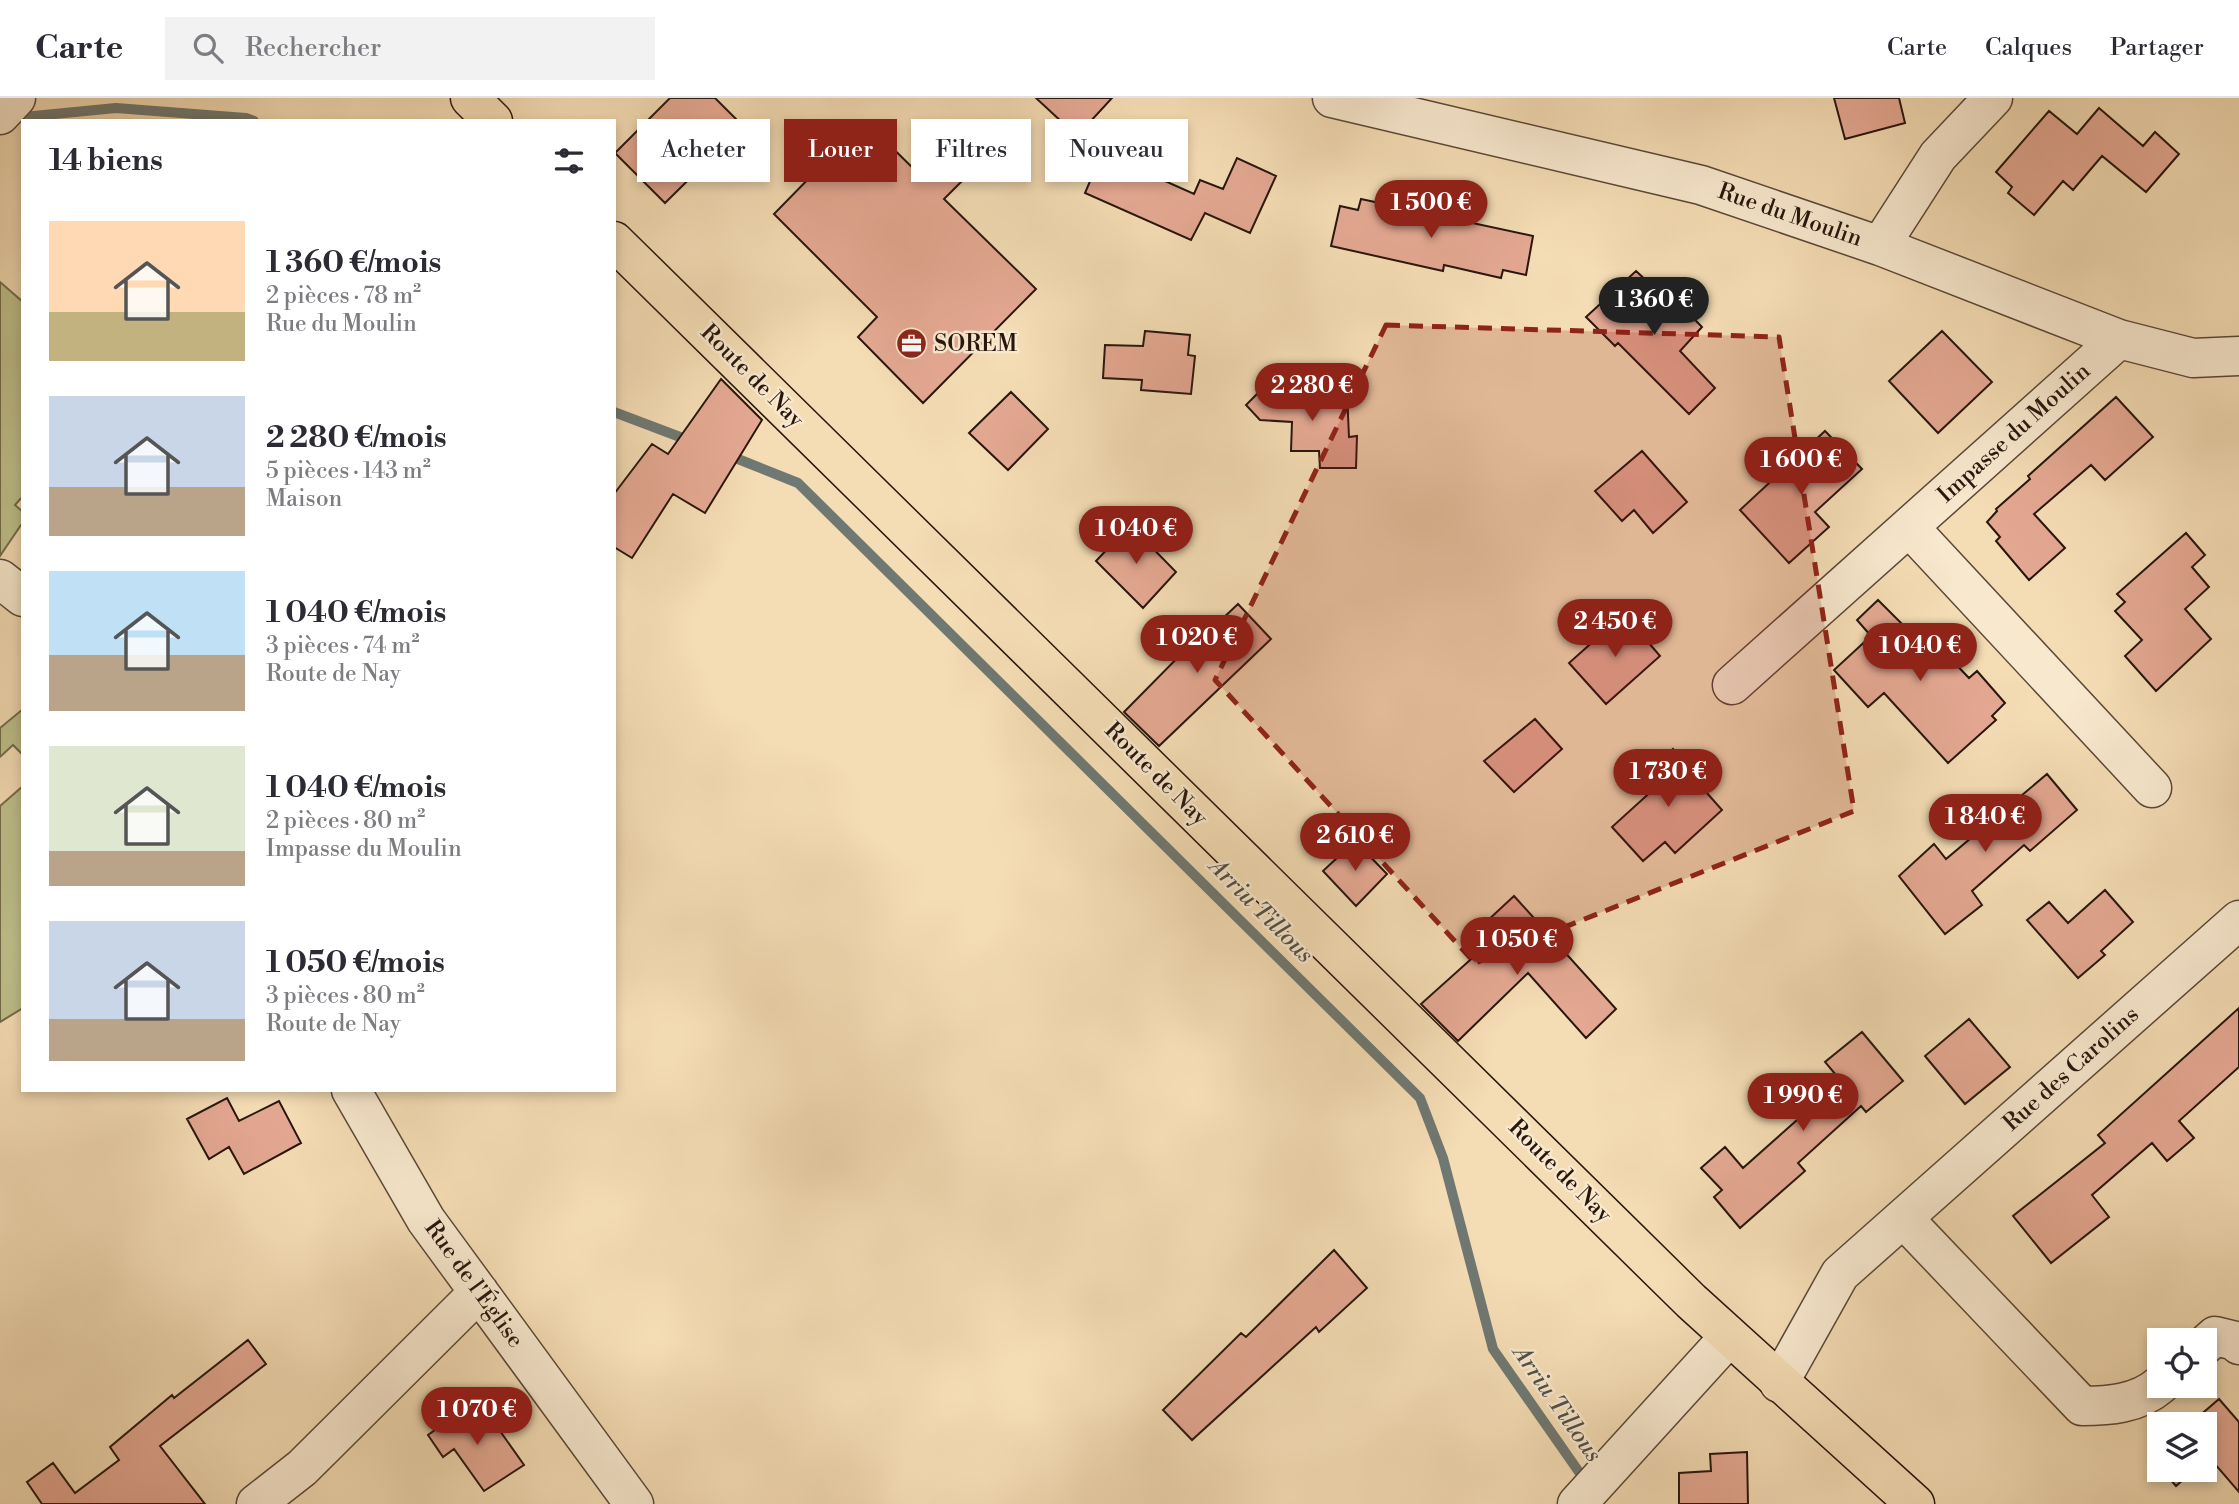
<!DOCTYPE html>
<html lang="fr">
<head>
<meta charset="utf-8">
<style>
	:root { --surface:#fff; --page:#f2f2f3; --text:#2b2b33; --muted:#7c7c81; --line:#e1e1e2; --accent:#8f2418 }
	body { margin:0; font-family:"Libre Bodoni",serif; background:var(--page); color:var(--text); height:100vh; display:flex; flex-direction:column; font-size:26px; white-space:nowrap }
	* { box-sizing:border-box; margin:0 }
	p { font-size:23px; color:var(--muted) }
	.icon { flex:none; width:38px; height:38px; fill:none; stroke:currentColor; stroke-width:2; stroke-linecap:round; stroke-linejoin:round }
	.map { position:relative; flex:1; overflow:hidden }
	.drawer { position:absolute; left:21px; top:21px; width:595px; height:973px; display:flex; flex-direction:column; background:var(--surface); border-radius:0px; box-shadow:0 4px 10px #0003 }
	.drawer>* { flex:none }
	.guide { position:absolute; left:637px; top:21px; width:665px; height:63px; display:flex; gap:14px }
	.controls { position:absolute; left:2147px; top:1230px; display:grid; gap:14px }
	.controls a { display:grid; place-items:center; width:70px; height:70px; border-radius:0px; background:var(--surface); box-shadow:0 4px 10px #0003; font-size:35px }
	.price { position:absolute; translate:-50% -60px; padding:0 16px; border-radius:24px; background:var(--accent); color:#fff; font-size:23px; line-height:46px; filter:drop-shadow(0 2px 4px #0008) }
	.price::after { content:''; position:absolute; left:50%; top:42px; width:21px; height:16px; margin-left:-10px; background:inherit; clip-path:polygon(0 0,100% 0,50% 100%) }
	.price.active { background:#222; color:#fff }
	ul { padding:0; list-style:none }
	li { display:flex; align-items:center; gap:21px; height:175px; padding:0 28px }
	li span { display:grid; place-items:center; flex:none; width:196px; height:140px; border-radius:0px; color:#555 }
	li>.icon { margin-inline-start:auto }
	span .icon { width:84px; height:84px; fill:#fffc; stroke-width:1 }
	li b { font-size:30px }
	h2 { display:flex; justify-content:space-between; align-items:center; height:84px; padding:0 28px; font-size:30px }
	.tag { padding:0 24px; border-radius:0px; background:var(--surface); box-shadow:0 4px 10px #0003; font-size:24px; line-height:63px }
	.tag.active { background:var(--accent); color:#fff }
	header { display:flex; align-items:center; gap:42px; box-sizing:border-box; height:98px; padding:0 35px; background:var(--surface); border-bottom:2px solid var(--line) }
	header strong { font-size:33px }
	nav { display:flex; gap:38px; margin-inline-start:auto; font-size:24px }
	.search { width:490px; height:63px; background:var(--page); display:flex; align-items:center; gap:18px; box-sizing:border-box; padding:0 24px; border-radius:0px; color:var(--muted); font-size:26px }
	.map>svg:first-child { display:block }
</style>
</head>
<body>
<header>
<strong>Carte</strong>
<div class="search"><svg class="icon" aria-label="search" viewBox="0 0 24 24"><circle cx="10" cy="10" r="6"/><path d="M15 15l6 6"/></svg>Rechercher</div>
<nav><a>Carte</a><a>Calques</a><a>Partager</a></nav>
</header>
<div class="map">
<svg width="2239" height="1406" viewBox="0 0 2239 1406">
	<rect width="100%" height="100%" fill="#f4dcb4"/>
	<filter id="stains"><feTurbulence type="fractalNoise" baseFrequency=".00286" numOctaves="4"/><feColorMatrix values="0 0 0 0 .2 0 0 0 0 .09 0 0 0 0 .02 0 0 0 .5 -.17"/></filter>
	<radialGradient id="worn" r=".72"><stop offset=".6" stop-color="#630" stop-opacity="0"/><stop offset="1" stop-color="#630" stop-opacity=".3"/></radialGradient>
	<!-- green -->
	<path fill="#bec08b" stroke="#736b4c" stroke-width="2" d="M0 184 23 204V398L15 407 23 414V424L0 458Z
		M23 611V657L13 647 0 659V630Z
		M23 688V910L0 924V708Z"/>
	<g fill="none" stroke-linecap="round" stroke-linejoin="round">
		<!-- stream -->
		<path stroke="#6f7872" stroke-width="10" d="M13 20 116 10 246 20 254 23
			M614 314 680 339
			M738 361 798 385 1420 1000 1443 1060 1493 1251 1586 1384"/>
	</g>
	<!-- building -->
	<path fill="#e4a892" stroke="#28160d" stroke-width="2" d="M670 0H715L743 28 665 105 615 55Z
		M1036 0H1112L1077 38Z
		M1834 0H1899L1905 25 1845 41Z
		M2099 10 2143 48 2155 34 2179 56 2146 94 2102 58 2073 92 2063 83 2034 117 2008 95 2012 89 1996 74 2049 13 2077 36Z
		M865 23 922 79 950 46 975 70 944 101 1036 191 923 305 858 239 877 219 774 116Z
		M1102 55 1194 96 1200 82 1223 91 1237 60 1276 78 1250 135 1205 115 1191 142 1085 95Z
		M1361 101 1533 138 1526 177 1503 172 1501 180 1444 167 1443 173 1331 148 1340 108 1358 112Z
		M1636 173 1664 199 1669 195 1702 229 1680 253 1715 290 1689 316 1618 245 1615 248 1586 219Z
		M1145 233 1190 237 1188 257 1195 258 1191 296 1141 292 1142 282 1103 280 1105 247 1143 248Z
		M1942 233 1992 284 1938 335 1889 283Z
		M721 281 762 322 705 415 673 396 632 460 614 449V396L652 346 668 356Z
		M1267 286 1276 295 1347 294 1349 339 1357 338 1356 370H1320L1319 353H1291L1292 324 1260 322 1246 307Z
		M1011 294 1048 331 1008 372 969 335Z
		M2116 299 2153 339 2105 382 2091 367 2034 416 2065 450 2029 482 1996 443 2000 439 1987 424 1997 413 1996 411 2030 381 2028 378Z
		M1825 333 1862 371 1815 414 1829 429 1789 465 1740 412Z
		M1642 353 1687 404 1653 435 1634 412 1622 423 1595 393Z
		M1130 427 1176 474 1143 510 1096 463Z
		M2186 435 2205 457 2192 469 2209 489 2185 511 2211 541 2156 593 2125 558 2142 542 2115 513 2125 504 2117 496Z
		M1878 502 1913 537 1921 530 1969 580 1977 573 2005 605 1992 618 1996 622 1948 665 1884 595 1868 609 1834 572 1871 538 1857 522Z
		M1238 506 1271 541 1159 648 1124 614 1196 541 1198 544Z
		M1624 516 1660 558 1606 606 1569 565Z
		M1535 621 1562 651 1514 694 1484 663Z
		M1673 651 1693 673 1690 676 1722 712 1675 755 1665 744 1643 763 1612 729 1655 690 1643 677Z
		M2047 676 2077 712 2030 753 2024 747 1972 793 1982 807 1945 836 1899 778 1934 746 1946 761Z
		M1355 743 1387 776 1356 808 1323 773Z
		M2105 792 2133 824 2101 853 2105 857 2078 880 2027 822 2049 804 2068 825Z
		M1514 798 1616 911 1586 940 1528 875 1458 943 1421 906 1498 837 1486 824Z
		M2239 910V969L2179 1023 2194 1040 2167 1063 2152 1045 2092 1097 2109 1119 2051 1165 2013 1118 2105 1045 2098 1037Z
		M1969 921 2010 969 1965 1006 1925 958Z
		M1862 934 1903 983 1866 1014 1861 1008 1798 1065 1805 1073 1740 1130 1714 1099 1722 1092 1701 1070 1725 1049 1743 1070 1841 983 1825 964Z
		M227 1000 239 1023 279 1003 301 1045 244 1076 229 1049 209 1061 187 1021Z
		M1334 1152 1367 1190 1319 1234 1316 1229 1192 1342 1163 1312 1241 1235 1246 1239Z
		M248 1242 266 1266 160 1348 205 1406H42L27 1384 53 1365 75 1395 119 1362 110 1349 172 1297 174 1300Z
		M2219 1301 2239 1324V1394L2209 1359 2205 1362V1326H2190Z
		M470 1307 485 1328 493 1323 524 1367 484 1393 454 1351 443 1359 428 1337Z
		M1747 1354 1748 1406H1679V1375L1711 1373 1710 1356Z
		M2162 1372H2194L2176 1388Z"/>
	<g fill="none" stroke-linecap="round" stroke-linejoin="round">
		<defs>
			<path id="minor" d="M1332 0 1701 87 1880 148 2119 241 2193 260 2239 258
				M0 17 16 0
				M1880 148 1938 58 1993 0
				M1909 429 2152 690
				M0 481 23 499
				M1732 587 2119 241
				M351 992 426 1122 634 1406
				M1903 1120 2082 1308C2108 1308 2138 1306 2160 1287
				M2205 1247 2215 1238 2236 1243 2239 1247
				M1779 1285 1840 1176 2239 822
				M256 1406 302 1370 479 1194
				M1577 1406 1729 1239"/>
			<path id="major" d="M470 0 493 23
				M614 143 1691 1203 1915 1406"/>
		</defs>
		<!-- minor casing -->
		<use href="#minor" stroke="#5b4837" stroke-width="41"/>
		<!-- major casing -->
		<use href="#major" stroke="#28160d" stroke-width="41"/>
		<!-- minor -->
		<use href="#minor" stroke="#f8e8ce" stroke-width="38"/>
		<!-- major -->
		<use href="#major" stroke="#f4dcb4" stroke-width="38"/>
	</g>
	<!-- marked area -->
	<path fill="#8f2418" fill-opacity="0.2" stroke="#8f2418" stroke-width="5" stroke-dasharray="14 9" stroke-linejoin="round" d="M1386 227 1779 239 1854 713 1475 865 1215 582Z"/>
	<!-- icons -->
	<defs>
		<symbol id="office-disc" viewBox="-11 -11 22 22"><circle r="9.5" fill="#8f2418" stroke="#f8e8ce"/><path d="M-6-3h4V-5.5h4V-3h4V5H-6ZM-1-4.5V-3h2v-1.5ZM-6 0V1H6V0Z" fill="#fff"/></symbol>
	</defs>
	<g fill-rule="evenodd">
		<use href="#office-disc" x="894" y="228" width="35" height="35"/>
	</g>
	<g text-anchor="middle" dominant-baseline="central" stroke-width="5" stroke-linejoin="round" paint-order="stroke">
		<!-- street labels -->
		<g font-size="23" fill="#28160d" stroke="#f8e8ce">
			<text transform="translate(1790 117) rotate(19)">Rue du Moulin</text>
			<text transform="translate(752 278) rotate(45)">Route de Nay</text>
			<text transform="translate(2014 335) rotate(-42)">Impasse du Moulin</text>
			<text transform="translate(1156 676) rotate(45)">Route de Nay</text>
			<text transform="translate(2071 971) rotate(-42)">Rue des Carolins</text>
			<text transform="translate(1560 1073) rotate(45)">Route de Nay</text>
			<text transform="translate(474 1186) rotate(54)">Rue de l'Église</text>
		</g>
		<!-- poi labels -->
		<g font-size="23" fill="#28160d" stroke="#f8e8ce" text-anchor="start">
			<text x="934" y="246">SOREM</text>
		</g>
		<!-- water labels -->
		<g font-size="24" font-style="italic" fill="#514f48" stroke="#f8e8ce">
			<text transform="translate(1261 813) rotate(45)">Arriu Tillous</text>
			<text transform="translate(1557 1306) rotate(55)">Arriu Tillous</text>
		</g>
	</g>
	<rect width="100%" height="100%" filter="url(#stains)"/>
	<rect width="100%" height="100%" fill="url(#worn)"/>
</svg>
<div class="controls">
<a><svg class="icon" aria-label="locate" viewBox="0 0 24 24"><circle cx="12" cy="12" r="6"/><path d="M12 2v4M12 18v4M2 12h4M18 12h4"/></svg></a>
<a><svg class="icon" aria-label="layers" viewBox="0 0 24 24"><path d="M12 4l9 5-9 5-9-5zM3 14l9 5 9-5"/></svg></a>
</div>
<b class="price" style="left:1431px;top:142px">1 500 €</b>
<b class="price active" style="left:1654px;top:239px">1 360 €</b>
<b class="price" style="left:1312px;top:325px">2 280 €</b>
<b class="price" style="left:1801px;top:399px">1 600 €</b>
<b class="price" style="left:1136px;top:468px">1 040 €</b>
<b class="price" style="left:1615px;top:561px">2 450 €</b>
<b class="price" style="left:1197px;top:577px">1 020 €</b>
<b class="price" style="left:1920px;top:585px">1 040 €</b>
<b class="price" style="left:1668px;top:711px">1 730 €</b>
<b class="price" style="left:1985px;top:756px">1 840 €</b>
<b class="price" style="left:1355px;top:775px">2 610 €</b>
<b class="price" style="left:1517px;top:879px">1 050 €</b>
<b class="price" style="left:1803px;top:1035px">1 990 €</b>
<b class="price" style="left:477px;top:1349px">1 070 €</b>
<div class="guide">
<a class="tag">Acheter</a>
<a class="tag active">Louer</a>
<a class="tag">Filtres</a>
<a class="tag">Nouveau</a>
</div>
<section class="drawer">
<h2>14 biens<svg class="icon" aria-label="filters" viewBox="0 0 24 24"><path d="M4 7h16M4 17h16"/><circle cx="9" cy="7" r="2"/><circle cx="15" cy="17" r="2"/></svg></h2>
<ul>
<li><span style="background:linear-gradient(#ffd9b3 65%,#c2b280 0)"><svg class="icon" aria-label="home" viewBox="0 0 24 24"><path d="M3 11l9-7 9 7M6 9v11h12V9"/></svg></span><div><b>1 360 €/mois</b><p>2 pièces · 78 m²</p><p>Rue du Moulin</p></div></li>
<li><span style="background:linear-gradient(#c9d6e8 65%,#b9a48a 0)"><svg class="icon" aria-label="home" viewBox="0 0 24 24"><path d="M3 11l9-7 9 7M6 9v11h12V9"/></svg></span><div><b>2 280 €/mois</b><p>5 pièces · 143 m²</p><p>Maison</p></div></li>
<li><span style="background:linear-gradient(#bfe0f5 60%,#b9a48a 0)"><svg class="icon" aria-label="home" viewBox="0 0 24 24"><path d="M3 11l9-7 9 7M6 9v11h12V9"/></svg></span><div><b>1 040 €/mois</b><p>3 pièces · 74 m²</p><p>Route de Nay</p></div></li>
<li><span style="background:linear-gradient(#dfe7d0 75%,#b9a48a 0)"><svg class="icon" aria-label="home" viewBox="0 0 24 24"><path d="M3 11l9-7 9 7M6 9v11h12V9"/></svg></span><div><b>1 040 €/mois</b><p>2 pièces · 80 m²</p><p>Impasse du Moulin</p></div></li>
<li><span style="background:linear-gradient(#c9d6e8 70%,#b9a48a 0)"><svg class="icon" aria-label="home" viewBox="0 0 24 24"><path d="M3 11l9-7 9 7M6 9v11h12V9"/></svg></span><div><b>1 050 €/mois</b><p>3 pièces · 80 m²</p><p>Route de Nay</p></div></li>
</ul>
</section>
</div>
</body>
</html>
